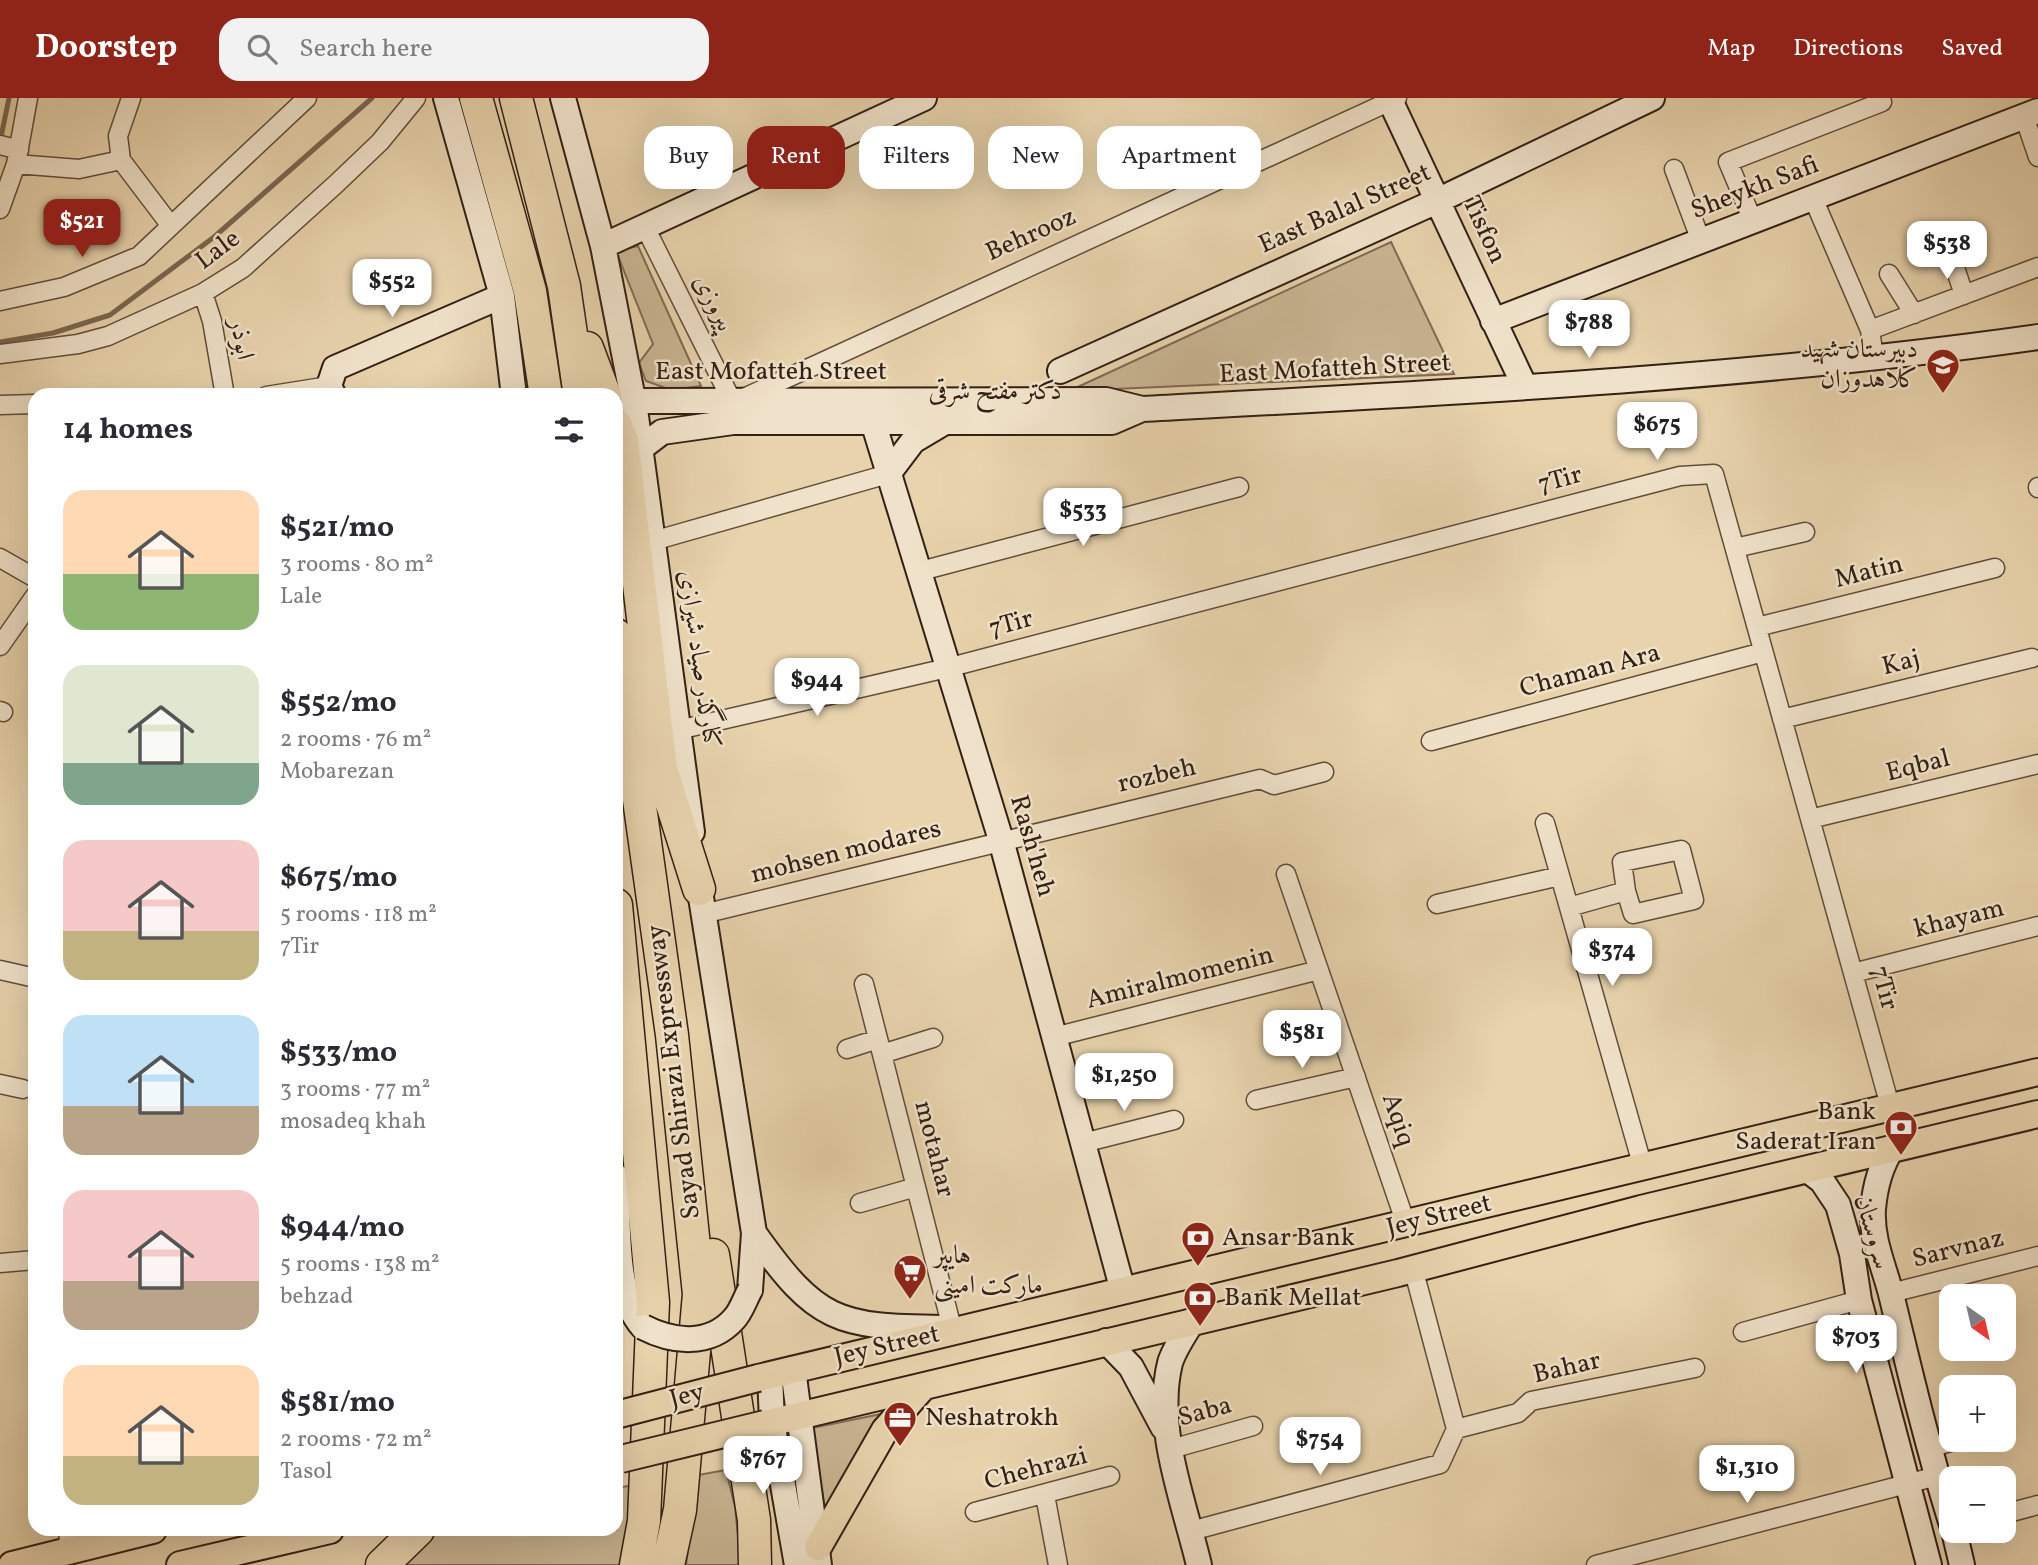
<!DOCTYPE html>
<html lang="en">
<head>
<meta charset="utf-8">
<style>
	:root { --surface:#fff; --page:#f2f2f3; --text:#2b2b33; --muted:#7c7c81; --accent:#8f2418 }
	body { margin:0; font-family:Vollkorn,Amiri,serif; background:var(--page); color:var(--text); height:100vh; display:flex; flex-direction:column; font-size:26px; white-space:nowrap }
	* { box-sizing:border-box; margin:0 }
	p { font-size:23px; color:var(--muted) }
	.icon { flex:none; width:38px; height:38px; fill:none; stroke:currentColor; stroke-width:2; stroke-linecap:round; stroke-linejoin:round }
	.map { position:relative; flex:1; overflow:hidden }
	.details { position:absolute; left:28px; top:290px; width:595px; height:1148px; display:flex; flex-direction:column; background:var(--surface); border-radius:21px; box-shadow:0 7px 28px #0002 }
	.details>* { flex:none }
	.top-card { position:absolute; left:644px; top:28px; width:665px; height:63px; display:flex; gap:14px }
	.needle { width:46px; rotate:146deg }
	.buttons { position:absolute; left:1939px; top:1186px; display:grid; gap:14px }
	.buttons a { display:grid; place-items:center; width:77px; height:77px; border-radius:14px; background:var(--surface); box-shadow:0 7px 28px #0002; font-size:35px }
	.price { position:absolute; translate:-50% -60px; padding:0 16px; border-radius:14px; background:#fff; color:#222; font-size:23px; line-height:46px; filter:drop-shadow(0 2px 4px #0008) }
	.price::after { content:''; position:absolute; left:50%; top:42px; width:21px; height:16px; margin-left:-10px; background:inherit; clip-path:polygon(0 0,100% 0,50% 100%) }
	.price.current { background:var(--accent); color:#fff }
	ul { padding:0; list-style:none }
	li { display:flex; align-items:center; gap:21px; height:175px; padding:0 35px }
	li span { display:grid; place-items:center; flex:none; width:196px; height:140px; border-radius:21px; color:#555 }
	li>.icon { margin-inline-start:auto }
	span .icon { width:84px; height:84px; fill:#fffc; stroke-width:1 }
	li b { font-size:30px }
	h2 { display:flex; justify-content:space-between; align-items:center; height:84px; padding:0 35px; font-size:30px }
	.chip { padding:0 24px; border-radius:21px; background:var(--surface); box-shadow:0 7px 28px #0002; font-size:24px; line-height:63px }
	.chip.current { background:var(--accent); color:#fff }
	header { display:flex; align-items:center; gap:42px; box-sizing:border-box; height:98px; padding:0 35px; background:var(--accent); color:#fff }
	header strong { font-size:33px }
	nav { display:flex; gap:38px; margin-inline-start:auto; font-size:24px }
	.search { width:490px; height:63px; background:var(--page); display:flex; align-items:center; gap:18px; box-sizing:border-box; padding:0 24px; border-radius:21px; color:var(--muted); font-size:26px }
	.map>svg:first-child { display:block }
</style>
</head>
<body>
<header>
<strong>Doorstep</strong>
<div class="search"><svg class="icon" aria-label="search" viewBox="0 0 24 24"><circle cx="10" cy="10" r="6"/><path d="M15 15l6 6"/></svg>Search here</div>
<nav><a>Map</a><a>Directions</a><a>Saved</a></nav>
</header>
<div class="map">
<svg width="2038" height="1467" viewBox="0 0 2038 1467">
	<rect width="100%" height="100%" fill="#e8d3ad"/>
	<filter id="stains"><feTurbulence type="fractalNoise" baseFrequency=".00286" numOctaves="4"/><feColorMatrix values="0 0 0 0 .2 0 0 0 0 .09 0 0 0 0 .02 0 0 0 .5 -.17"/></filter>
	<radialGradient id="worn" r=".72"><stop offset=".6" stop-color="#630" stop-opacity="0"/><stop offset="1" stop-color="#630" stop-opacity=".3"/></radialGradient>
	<!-- green -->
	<path fill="#c9b593" stroke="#7e6a54" stroke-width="2" d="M1391 144 1454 276 1069 293Z
		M638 148 701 288 671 292 646 283 639 265 653 246 616 153Z
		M886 1315 826 1418 812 1330Z
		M726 1372 735 1409 741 1467H686L698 1377Z
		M634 1387 623 1467H392L440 1432H616V1390Z"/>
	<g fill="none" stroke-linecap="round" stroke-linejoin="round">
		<!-- stream -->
		<path stroke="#7a6751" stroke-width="5" d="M0 44 9 0
			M0 244 53 235 110 217 214 139 372 0"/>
		<defs>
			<path id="street" d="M131 0 118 38 121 62 171 128
				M2024 18 2038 59
				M0 47 19 52
				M16 66 79 71 121 62
				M1674 71 1701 143
				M1813 100 1870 232 1874 259
				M0 111 16 66 28 0
				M1753 123 1728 64 1882 4
				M645 129 733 305 1397 0
				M1946 142 1964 197
				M1889 176 1914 216
				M203 195 212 223 225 298
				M0 203 64 189 139 158 307 0
				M1870 232 2038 169
				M0 256 78 246 108 238 203 195 243 170 336 86 380 44 416 0
				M266 298 329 288
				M0 307 35 306
				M2038 390V389
				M653 443 888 376
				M1735 450 1805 434
				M0 460 35 480
				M917 474 1239 389
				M1757 529 1995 470
				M0 548 35 498
				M0 613 3 614
				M1782 621 2032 560
				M678 632 947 570 1680 378 1714 376 1890 1008
				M1431 643 1763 554
				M1810 721 2038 666
				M1545 725 1642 1066
				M1286 776 1406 1126
				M1437 806 1560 778
				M1569 809 1626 793 1633 816 1694 802 1681 752 1622 764 1626 793
				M703 816 1260 681 1274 687 1324 674
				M0 872 31 879
				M1853 875 2038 828
				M864 886 952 1230
				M1054 939 1319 872
				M847 951 878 941
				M882 956 933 940
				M0 986 23 991
				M1256 1002 1356 979
				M1083 1045 1174 1022
				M860 1105 916 1089
				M0 1165 35 1162
				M1413 1170 1456 1331
				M1891 1195 2038 1158
				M1743 1234 1859 1202
				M1456 1331 1518 1315 1531 1303 1695 1270
				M2004 1331H2005
				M1928 1350 1958 1342
				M1171 1351 1253 1328
				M1045 1397 1058 1467
				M975 1414 1110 1378
				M2004 1416 2038 1407
				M1191 1433 1440 1366 1456 1331
				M68 1453 69 1432
				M1596 1467 1937 1378"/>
			<path id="secondary" d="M446 0 502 198 514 298
				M563 0 603 148 635 311 692 734
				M1389 0 1525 289
				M603 148 924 0
				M1493 223 2038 13
				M1060 273 1437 103 1652 0
				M334 298 329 288 335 270 502 198
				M634 303 1106 302 1142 311C1441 295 1741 281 2038 239
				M867 304 1001 742 1123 1193
				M641 350 662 334 733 324H1112L1142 311
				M888 376 913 343 945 324
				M697 774 754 1135 750 1192
				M1892 1050C1880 1069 1875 1088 1873 1111 1871 1143 1885 1170 1892 1200 1910 1275 1928 1350 1951 1424
				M1806 1071 1822 1083 1838 1107 1852 1156 1859 1202 1929 1467
				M616 1078C619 1121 613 1197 643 1229
				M754 1135C817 1224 837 1229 944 1230
				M1193 1222C1185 1236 1174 1251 1170 1265 1154 1330 1184 1404 1199 1467
				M1106 1243 1131 1269 1163 1329
				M793 1271 819 1467
				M770 1277 772 1324 797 1467
				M1954 1433 1962 1467"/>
			<path id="primary" d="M758 1280 2038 974
				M765 1326 1398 1175 1641 1111 2038 1016
				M818 1449 885 1332 922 1290
				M12 1467 153 1432
				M180 1467 330 1432"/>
			<path id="highway" d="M476 0 530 193 546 298
				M516 0 564 188 580 298
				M587 250 605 298
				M616 328 622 343 661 671 699 791
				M616 537 672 937 699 1196 680 1412 668 1467
				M616 807 653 1204 644 1423 636 1467
				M713 1157 754 1422 755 1467
				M382 1467 418 1432"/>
		</defs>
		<!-- street casing -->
		<use href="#street" stroke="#604d3a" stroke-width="21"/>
		<!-- secondary casing -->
		<use href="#secondary" stroke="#332014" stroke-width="28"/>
		<!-- primary casing -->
		<use href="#primary" stroke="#332014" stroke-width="30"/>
		<!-- highway casing -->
		<use href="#highway" stroke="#332014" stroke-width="35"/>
		<!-- street -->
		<use href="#street" stroke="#f0e2ca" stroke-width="18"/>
		<!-- secondary -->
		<use href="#secondary" stroke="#f0e2ca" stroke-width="24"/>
		<!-- primary -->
		<use href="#primary" stroke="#e8d3ad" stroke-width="26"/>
		<!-- highway -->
		<use href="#highway" stroke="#e8d3ad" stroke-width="32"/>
		<defs>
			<path id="secondary-bridge" d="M643 1229C672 1244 709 1249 734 1221 741 1214 745 1201 750 1192"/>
			<path id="primary-bridge" d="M616 1317 758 1280
				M621 1361 765 1326"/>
		</defs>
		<!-- secondary-bridge casing -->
		<use href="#secondary-bridge" stroke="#332014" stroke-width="28" stroke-linecap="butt"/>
		<!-- primary-bridge casing -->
		<use href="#primary-bridge" stroke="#332014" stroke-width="30" stroke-linecap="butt"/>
		<!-- secondary-bridge -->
		<use href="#secondary-bridge" stroke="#f0e2ca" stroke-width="24"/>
		<!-- primary-bridge -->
		<use href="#primary-bridge" stroke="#e8d3ad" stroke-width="26"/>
	</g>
	<!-- icons -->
	<defs>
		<symbol id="school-pin" viewBox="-11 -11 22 30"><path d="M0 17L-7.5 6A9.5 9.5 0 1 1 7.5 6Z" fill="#8f2418" stroke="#f0e2ca"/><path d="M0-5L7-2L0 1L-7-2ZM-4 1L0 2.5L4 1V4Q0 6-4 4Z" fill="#fff"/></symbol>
		<symbol id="bank-pin" viewBox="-11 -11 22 30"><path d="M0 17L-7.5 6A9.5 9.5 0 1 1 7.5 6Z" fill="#8f2418" stroke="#f0e2ca"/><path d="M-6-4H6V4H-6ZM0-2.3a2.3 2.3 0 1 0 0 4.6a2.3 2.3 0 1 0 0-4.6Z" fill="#fff"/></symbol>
		<symbol id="supermarket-pin" viewBox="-11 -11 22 30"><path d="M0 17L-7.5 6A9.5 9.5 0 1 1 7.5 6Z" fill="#8f2418" stroke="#f0e2ca"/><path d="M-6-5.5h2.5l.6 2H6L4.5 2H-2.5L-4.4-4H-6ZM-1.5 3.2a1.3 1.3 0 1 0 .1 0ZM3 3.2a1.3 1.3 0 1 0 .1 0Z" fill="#fff"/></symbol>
		<symbol id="office-pin" viewBox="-11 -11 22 30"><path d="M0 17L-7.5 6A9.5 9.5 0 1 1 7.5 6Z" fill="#8f2418" stroke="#f0e2ca"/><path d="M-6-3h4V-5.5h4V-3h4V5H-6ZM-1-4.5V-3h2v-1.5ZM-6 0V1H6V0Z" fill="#fff"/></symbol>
	</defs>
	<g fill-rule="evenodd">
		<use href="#school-pin" x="1924" y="248" width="38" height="52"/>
		<use href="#bank-pin" x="1882" y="1010" width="38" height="52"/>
		<use href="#bank-pin" x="1179" y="1121" width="38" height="52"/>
		<use href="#supermarket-pin" x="891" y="1154" width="38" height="52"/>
		<use href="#bank-pin" x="1181" y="1181" width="38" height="52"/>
		<use href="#office-pin" x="881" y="1301" width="38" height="52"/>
	</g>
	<g text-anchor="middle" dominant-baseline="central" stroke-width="5" stroke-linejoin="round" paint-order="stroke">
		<!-- street labels -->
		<g font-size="26" fill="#332014" stroke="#f0e2ca">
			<text transform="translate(1755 90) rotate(-21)">Sheykh Safi</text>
			<text transform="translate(1345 111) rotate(-24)">East Balal Street</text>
			<text transform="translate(1484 132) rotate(65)">Tisfon</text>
			<text transform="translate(1031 137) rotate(-24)">Behrooz</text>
			<text transform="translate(218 152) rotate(-37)">Lale</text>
			<text transform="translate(713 205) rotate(63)">پیروزی</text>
			<text transform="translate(241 241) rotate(79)">ابوذر</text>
			<text transform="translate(1335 271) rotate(-3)">East Mofatteh Street</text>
			<text x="771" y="274">East Mofatteh Street</text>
			<text x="995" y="294">دکتر مفتح شرقی</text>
			<text transform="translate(1560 382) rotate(-15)">7Tir</text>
			<text transform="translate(1869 474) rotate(-14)">Matin</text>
			<text transform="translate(1011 526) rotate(-15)">7Tir</text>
			<text transform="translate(699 561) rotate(82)">کنارگذر صیاد شیرازی</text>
			<text transform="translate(1901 565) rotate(-14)">Kaj</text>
			<text transform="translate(1590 573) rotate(-15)">Chaman Ara</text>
			<text transform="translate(1918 668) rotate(-14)">Eqbal</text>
			<text transform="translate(1157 678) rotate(-13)">rozbeh</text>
			<text transform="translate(1032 748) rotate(74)">Rash'heh</text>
			<text transform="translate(846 754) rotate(-14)">mohsen modares</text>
			<text transform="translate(1959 821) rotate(-14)">khayam</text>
			<text transform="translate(1180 880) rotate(-14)">Amiralmomenin</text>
			<text transform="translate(1884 890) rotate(75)">7Tir</text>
			<text transform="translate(674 974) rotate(-97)">Sayad Shirazi Expressway</text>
			<text transform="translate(1398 1022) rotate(71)">Aqiq</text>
			<text transform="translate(934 1051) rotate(76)">motahar</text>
			<text transform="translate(1439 1118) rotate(-14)">Jey Street</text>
			<text transform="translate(1872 1134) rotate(74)">سروستان</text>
			<text transform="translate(1958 1151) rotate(-14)">Sarvnaz</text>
			<text transform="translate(887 1248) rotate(-13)">Jey Street</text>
			<text transform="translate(1567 1270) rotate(-13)">Bahar</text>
			<text transform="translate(687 1298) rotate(-15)">Jey</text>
			<text transform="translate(1205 1314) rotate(-15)">Saba</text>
			<text transform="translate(1036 1371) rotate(-15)">Chehrazi</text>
		</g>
		<!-- poi labels -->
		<g font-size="26" fill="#332014" stroke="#f0e2ca" text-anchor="start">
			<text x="1918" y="252" text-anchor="end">دبیرستان شهید<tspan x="1918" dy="30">کلاهدوزان</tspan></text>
			<text x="1876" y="1014" text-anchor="end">Bank<tspan x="1876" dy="30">Saderat Iran</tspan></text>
			<text x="1222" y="1140">Ansar Bank</text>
			<text x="934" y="1158">هایپر<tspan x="934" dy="30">مارکت امینی</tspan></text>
			<text x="1224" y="1200">Bank Mellat</text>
			<text x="925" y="1320">Neshatrokh</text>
		</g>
	</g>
	<rect width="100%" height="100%" filter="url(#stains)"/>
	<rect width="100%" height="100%" fill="url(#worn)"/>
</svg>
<div class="buttons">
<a><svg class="needle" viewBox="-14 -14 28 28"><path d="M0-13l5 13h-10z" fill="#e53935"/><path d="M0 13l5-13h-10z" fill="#7c7c81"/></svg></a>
<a>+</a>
<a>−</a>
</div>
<b class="price current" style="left:82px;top:161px">$521</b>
<b class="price" style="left:1947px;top:183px">$538</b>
<b class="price" style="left:392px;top:221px">$552</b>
<b class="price" style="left:1589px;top:262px">$788</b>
<b class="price" style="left:1657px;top:364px">$675</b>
<b class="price" style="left:1083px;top:450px">$533</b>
<b class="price" style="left:817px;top:620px">$944</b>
<b class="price" style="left:1612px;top:890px">$374</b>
<b class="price" style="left:1302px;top:972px">$581</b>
<b class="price" style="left:1124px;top:1015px">$1,250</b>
<b class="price" style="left:1856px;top:1277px">$703</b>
<b class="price" style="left:1320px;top:1379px">$754</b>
<b class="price" style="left:763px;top:1398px">$767</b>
<b class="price" style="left:1747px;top:1407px">$1,310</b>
<div class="top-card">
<a class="chip">Buy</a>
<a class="chip current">Rent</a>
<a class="chip">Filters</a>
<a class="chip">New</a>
<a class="chip">Apartment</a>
</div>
<section class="details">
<h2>14 homes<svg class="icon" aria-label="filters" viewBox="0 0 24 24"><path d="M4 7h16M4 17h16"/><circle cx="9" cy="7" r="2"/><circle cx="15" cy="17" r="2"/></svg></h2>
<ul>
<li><span style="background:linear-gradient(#ffd9b3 60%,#8fb573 0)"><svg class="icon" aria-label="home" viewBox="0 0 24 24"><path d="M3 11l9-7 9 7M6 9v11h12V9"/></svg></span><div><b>$521/mo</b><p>3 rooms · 80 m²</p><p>Lale</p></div></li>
<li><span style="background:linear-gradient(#dfe7d0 70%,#7fa58c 0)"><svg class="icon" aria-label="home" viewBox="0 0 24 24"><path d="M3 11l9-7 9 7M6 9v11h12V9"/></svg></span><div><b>$552/mo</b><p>2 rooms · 76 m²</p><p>Mobarezan</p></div></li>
<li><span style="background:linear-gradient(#f6c9c9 65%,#c2b280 0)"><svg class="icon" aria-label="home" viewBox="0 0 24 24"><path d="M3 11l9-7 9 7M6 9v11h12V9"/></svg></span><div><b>$675/mo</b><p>5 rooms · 118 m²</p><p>7Tir</p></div></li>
<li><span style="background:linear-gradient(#bfe0f5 65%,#b9a48a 0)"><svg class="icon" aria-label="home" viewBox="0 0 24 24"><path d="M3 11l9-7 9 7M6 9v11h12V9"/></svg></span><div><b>$533/mo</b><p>3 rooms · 77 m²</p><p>mosadeq khah</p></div></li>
<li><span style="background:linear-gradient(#f6c9c9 65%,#b9a48a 0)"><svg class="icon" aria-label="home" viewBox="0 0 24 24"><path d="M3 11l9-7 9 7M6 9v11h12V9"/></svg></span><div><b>$944/mo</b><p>5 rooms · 138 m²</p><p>behzad</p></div></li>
<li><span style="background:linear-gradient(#ffd9b3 65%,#c2b280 0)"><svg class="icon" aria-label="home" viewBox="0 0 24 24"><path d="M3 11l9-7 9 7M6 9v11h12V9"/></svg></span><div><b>$581/mo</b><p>2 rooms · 72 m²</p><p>Tasol</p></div></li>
</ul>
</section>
</div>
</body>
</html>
